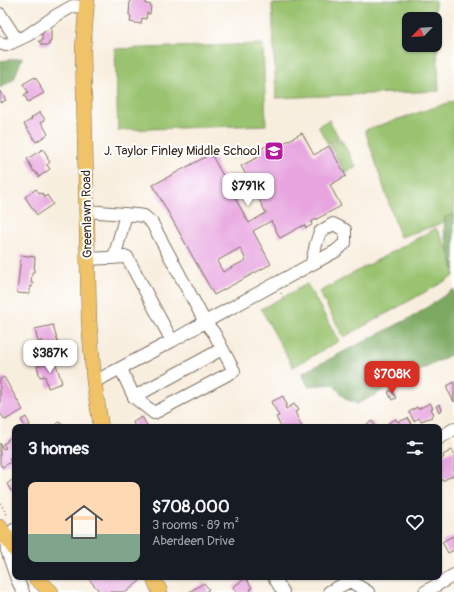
<!DOCTYPE html>
<html lang="en">
<head>
<meta charset="utf-8">
<style>
	:root { --surface:#171b24; --page:#242831; --text:#f1f3f6; --muted:#9ea1a6; --line:#363941; --accent:#d93025 }
	body { margin:0; font-family:Pangolin,sans-serif; background:var(--page); color:var(--text); height:100vh; display:flex; flex-direction:column; font-size:15px; white-space:nowrap }
	* { box-sizing:border-box; margin:0 }
	p { font-size:13px; color:var(--muted) }
	.icon { flex:none; width:22px; height:22px; fill:none; stroke:currentColor; stroke-width:2; stroke-linecap:round; stroke-linejoin:round }
	.map { position:relative; flex:1; overflow:hidden }
	.drawer { position:absolute; left:12px; top:424px; width:430px; height:156px; display:flex; flex-direction:column; background:var(--surface); border-radius:8px; box-shadow:0 1px 3px #0004 }
	.drawer>* { flex:none }
	.needle { width:26px; rotate:245deg }
	.controls { position:absolute; left:402px; top:12px; display:grid; gap:8px }
	.controls a { display:grid; place-items:center; width:40px; height:40px; border-radius:8px; background:var(--surface); box-shadow:0 1px 3px #0004; font-size:20px }
	.price { position:absolute; translate:-50% -34px; padding:0 9px; border-radius:8px; background:#fff; color:#222; font-size:13px; line-height:26px; filter:drop-shadow(0 1px 2px #0008) }
	.price::after { content:''; position:absolute; left:50%; top:24px; width:12px; height:9px; margin-left:-6px; background:inherit; clip-path:polygon(0 0,100% 0,50% 100%) }
	.price.on { background:var(--accent); color:#fff }
	ul { padding:0; list-style:none }
	li { display:flex; align-items:center; gap:12px; height:100px; padding:0 16px }
	li+li { border-top:1px solid var(--line) }
	li span { display:grid; place-items:center; flex:none; width:112px; height:80px; border-radius:8px; color:#555 }
	li>.icon { margin-inline-start:auto }
	span .icon { width:48px; height:48px; fill:#fffc; stroke-width:1 }
	li b { font-size:17px }
	h2 { display:flex; justify-content:space-between; align-items:center; height:48px; padding:0 16px; font-size:17px }
	.map>svg:first-child { display:block }
</style>
</head>
<body>
<div class="map">
<svg width="454" height="592" viewBox="0 0 454 592">
	<rect width="100%" height="100%" fill="#fff"/>
	<filter id="ink" filterUnits="userSpaceOnUse"><feTurbulence type="fractalNoise" baseFrequency=".025" numOctaves="2"/><feDisplacementMap in="SourceGraphic" scale="8" xChannelSelector="R" yChannelSelector="G"/><feConvolveMatrix kernelMatrix="1 2 1 2 8 2 1 2 1" color-interpolation-filters="sRGB"/></filter>
	<filter id="wash" filterUnits="userSpaceOnUse"><feTurbulence type="fractalNoise" baseFrequency=".012" numOctaves="4" result="noise"/><feDisplacementMap in="SourceGraphic" scale="16" xChannelSelector="R" yChannelSelector="G"/><feGaussianBlur stdDeviation="0.9" result="paint"/><feColorMatrix in="noise" values="0 0 0 0 0 0 0 0 0 0 0 0 0 0 0 0 0 1.4 0 .05"/><feComposite in="paint" operator="in"/></filter>
	<g filter="url(#wash)">
		<rect width="100%" height="100%" fill="#f8eede"/>
		<!-- green -->
		<path fill="#9ac370" stroke="#6a7647" fill-rule="evenodd" d="M365 0H435L439 91 276 98 272 4ZM409 19H435V45H409Z
			M263 44 266 125 118 130 115 49Z
			M454 101V216L437 225 400 237 365 130Z
			M329 120 339 138 328 144 318 126Z
			M341 139 356 167 345 173 330 145Z
			M436 228 454 260V276L344 337 319 292Z
			M307 284 339 341 293 367 261 309Z"/>
		<!-- forest -->
		<path fill="#7ba962" stroke="#5b6a40" d="M22 58 14 79 0 88V61Z
			M454 214V271L444 231 445 217Z
			M454 289V353L357 404 346 399 333 384 308 386 302 373 414 316Z"/>
		<g id="blocks">
			<!-- building -->
			<path fill="#e7a4df" fill-rule="evenodd" d="M130 0H145L146 1V4L151 5 150 14 147 13 146 19 142 18 141 24 130 22 131 16 129 15Z
				M42 28H51V42H49V45H42L38 41H42Z
				M35 77 41 86 40 87 44 93 28 102 24 95 28 92 23 84Z
				M0 91 6 100 0 103Z
				M40 112 45 120 41 122 48 134 36 142 24 124 32 119 31 118Z
				M302 133 314 155 329 146 346 176 330 185 341 206 311 222 312 225 306 228 304 225 280 238 271 221 253 231 271 264 214 295 153 185 211 154 232 192 250 182 241 166 260 156 257 151 266 146 269 151ZM253 188 266 213 249 223 235 198ZM240 248 246 260 223 272 217 261Z
				M43 149 48 157 47 158 50 162 47 165 50 169 39 177 35 171 34 172 27 159Z
				M36 189 40 194 42 193 45 197 47 195 53 204 37 215 25 197Z
				M21 255 35 257 34 272H32L31 283H33L32 287H30V294L17 293Z
				M53 325 59 347 57 348 56 346 44 350 42 341 38 342 35 329Z
				M55 361 62 383 48 388 45 376 40 377 37 366Z
				M4 377 23 410 5 420 0 413V379Z
				M454 382V402L447 389V386Z
				M392 390 396 398 392 400 388 392Z
				M283 396 287 405 285 406 286 409 294 404 296 407H297L299 410 295 412 302 427H281L276 417 279 416 271 402Z
				M430 403 433 408 431 409 434 414 431 416 432 417 421 421 419 418 414 421 409 412 417 407 418 409Z
				M440 404 442 410 439 412 436 406Z
				M26 417 30 425 27 427H25L21 420Z
				M142 417 148 427H135L133 422Z
				M408 418 413 427H386L389 426 388 423 396 419 398 422Z
				M372 421 376 427H365L364 426Z
				M58 422 69 427H56Z
				M15 435V456L9 459 11 462 2 467 0 464V443L3 449 6 448 3 444 8 441 7 440Z
				M452 450 454 453V475L442 481 439 476V457L441 460 444 457 443 455Z
				M15 478V489L11 491 7 484Z
				M453 536 454 539V550L448 553 442 542Z
				M87 577H143L139 580 140 581 126 592H100Z
				M246 578 252 588 250 589 252 592H236L233 587Z
				M204 583 209 589 207 590 208 592H189Z"/>
		</g>
	</g>
	<g filter="url(#ink)">
		<use href="#blocks" fill-opacity="0" stroke="#7d6f61" stroke-width="1"/>
		<g fill="none" stroke-linecap="round" stroke-linejoin="round">
			<defs>
				<path id="minor" d="M0 14 17 40
					M0 43 6 45 11 43 28 35 57 15 73 6 85 7
					M87 211 136 215 144 216 152 223 205 322 172 341 94 382
					M114 258 126 214
					M88 259 127 257 172 341
					M121 369 134 397 154 413 234 371 214 333 205 322 336 251 345 243V230L333 224 320 232 316 244 312 263
					M134 397 222 349
					M439 438 454 429
					M15 529 6 538 7 550 15 574
					M16 577 23 592
					M274 577 283 592
					M329 592 350 581 368 592
					M425 592 454 575"/>
				<path id="major" d="M87 0 83 49 89 321 94 382 101 427
					M0 527 15 550
					M35 577 51 592
					M153 577 160 592"/>
			</defs>
			<!-- minor casing -->
			<use href="#minor" stroke="#7d6f61" stroke-width="14"/>
			<!-- major casing -->
			<use href="#major" stroke="#7d6f61" stroke-width="16"/>
			<!-- path -->
			<path stroke="#7d6f61" stroke-width="1.5" stroke-dasharray="1 3" stroke-linecap="butt" d="M281 293 283 297
				M0 503 8 516"/>
			<!-- minor -->
			<use href="#minor" stroke="#fff" stroke-width="12"/>
			<!-- major -->
			<use href="#major" stroke="#f1c369" stroke-width="15"/>
		</g>
	</g>
	<!-- icons -->
	<defs>
		<symbol id="school-square" viewBox="-11 -11 22 22"><rect x="-9" y="-9" width="18" height="18" rx="4" fill="#b5179e" stroke="#fff"/><path d="M0-5L7-2L0 1L-7-2ZM-4 1L0 2.5L4 1V4Q0 6-4 4Z" fill="#fff"/></symbol>
	</defs>
	<g fill-rule="evenodd">
		<use href="#school-square" x="263" y="140" width="22" height="22"/>
	</g>
	<g text-anchor="middle" dominant-baseline="central" stroke-width="4" stroke-linejoin="round" paint-order="stroke">
		<!-- poi labels -->
		<g font-size="13" fill="#3b2a1e" stroke="#fff" text-anchor="end">
			<text x="260" y="151">J. Taylor Finley Middle School</text>
		</g>
		<!-- street labels -->
		<g font-size="13" fill="#3b2a1e" stroke="#fff">
			<text transform="translate(87 214) rotate(-91)">Greenlawn Road</text>
		</g>
	</g>
</svg>
<div class="controls">
<a><svg class="needle" viewBox="-14 -14 28 28"><path d="M0-13l5 13h-10z" fill="#e53935"/><path d="M0 13l5-13h-10z" fill="#9ea1a6"/></svg></a>
</div>
<b class="price" style="left:248px;top:207px">$791K</b>
<b class="price" style="left:50px;top:374px">$387K</b>
<b class="price on" style="left:392px;top:395px">$708K</b>
<section class="drawer">
<h2>3 homes<svg class="icon" aria-label="filters" viewBox="0 0 24 24"><path d="M4 7h16M4 17h16"/><circle cx="9" cy="7" r="2"/><circle cx="15" cy="17" r="2"/></svg></h2>
<ul>
<li><span style="background:linear-gradient(#ffd9b3 65%,#7fa58c 0)"><svg class="icon" aria-label="home" viewBox="0 0 24 24"><path d="M3 11l9-7 9 7M6 9v11h12V9"/></svg></span><div><b>$708,000</b><p>3 rooms · 89 m²</p><p>Aberdeen Drive</p></div><svg class="icon" aria-label="heart" viewBox="0 0 24 24"><path d="M12 20l-8-8c-3-5 5-10 8-4 3-6 11-1 8 4z"/></svg></li>
</ul>
</section>
</div>
</body>
</html>
